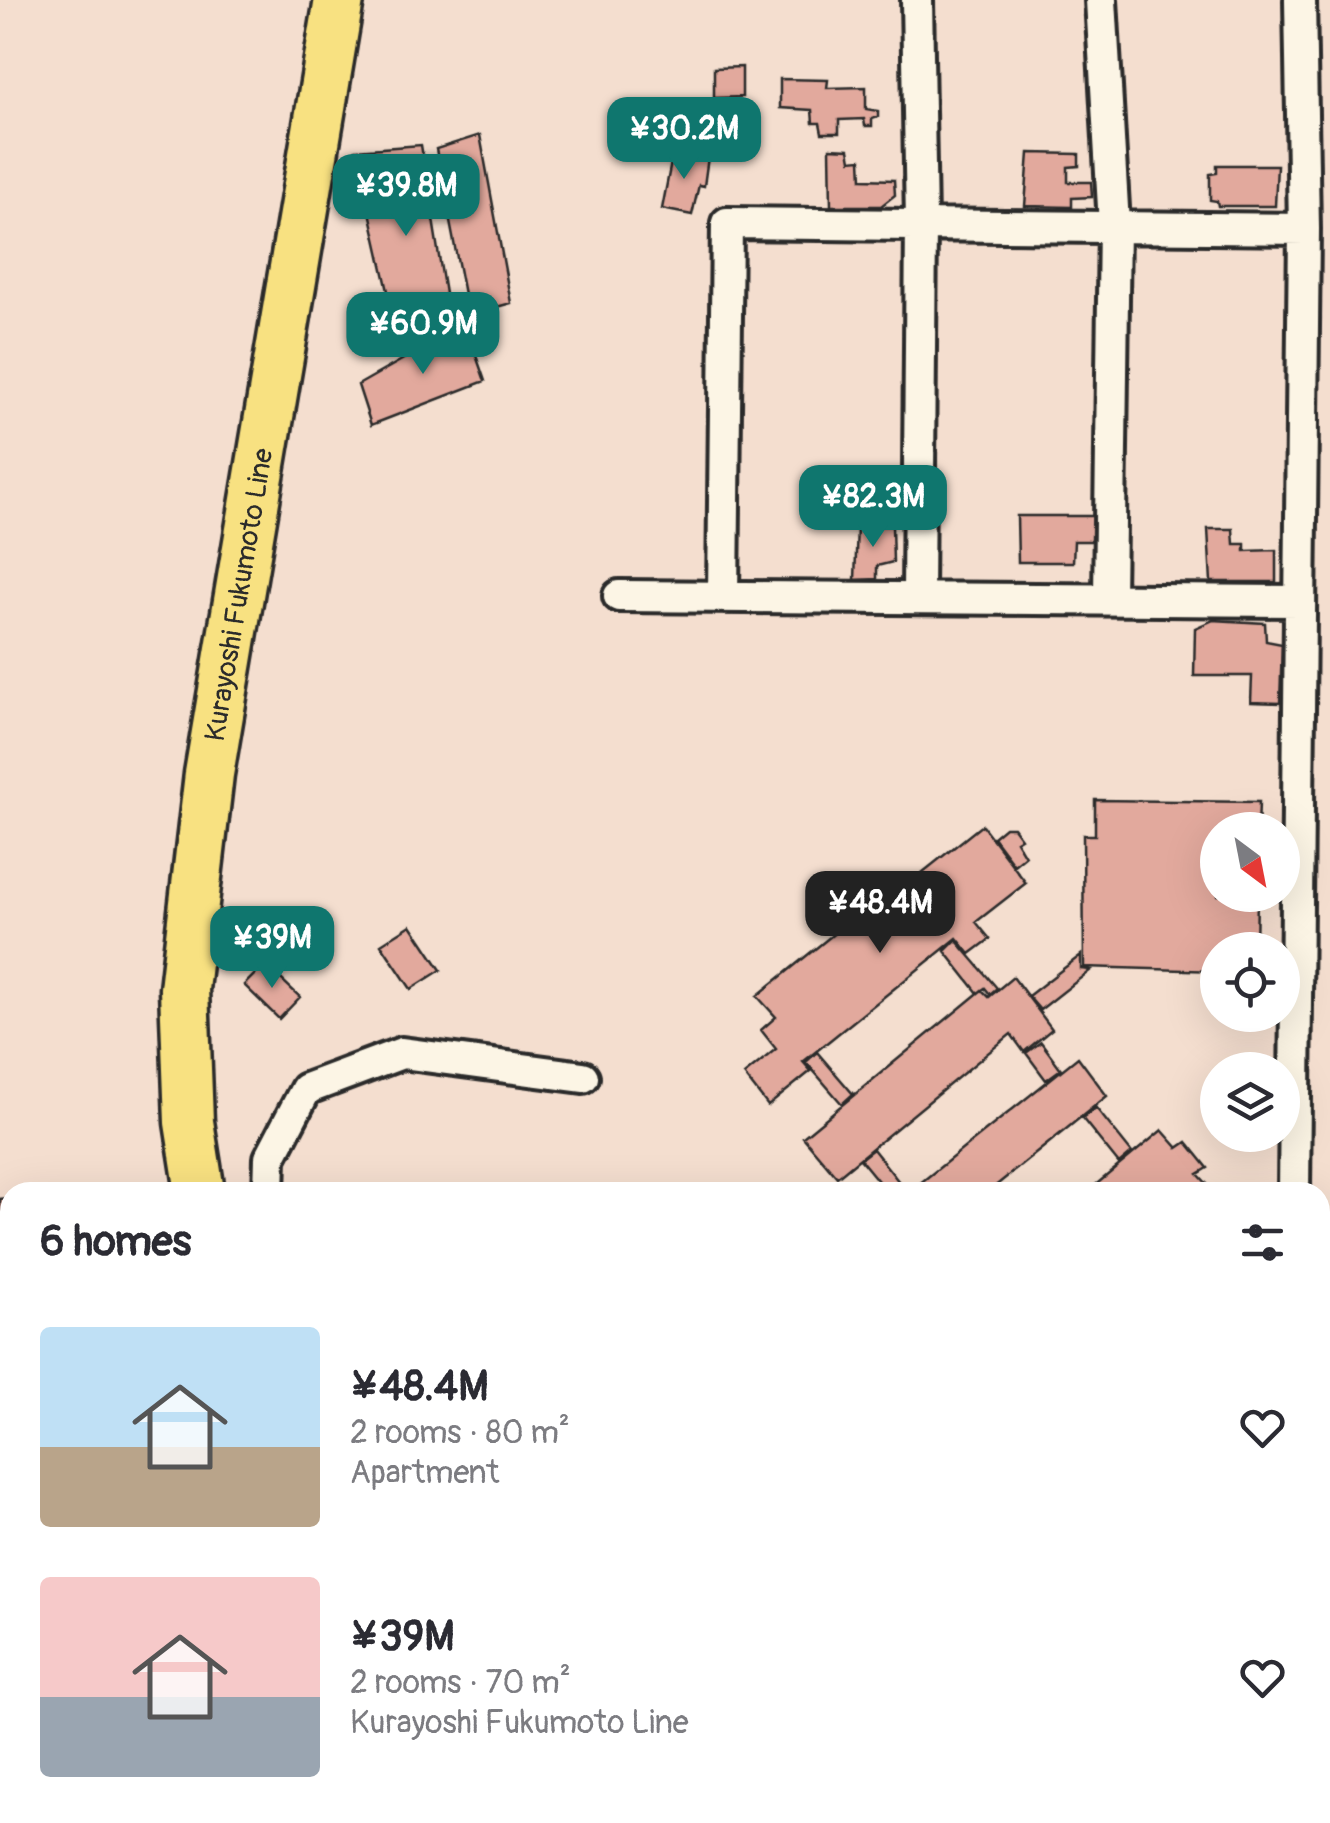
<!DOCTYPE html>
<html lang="en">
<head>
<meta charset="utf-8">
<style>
	:root { --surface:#fff; --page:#f7f7f7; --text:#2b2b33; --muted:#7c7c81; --accent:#0f766e }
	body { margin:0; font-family:Pangolin,sans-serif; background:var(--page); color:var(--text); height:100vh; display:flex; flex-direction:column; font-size:38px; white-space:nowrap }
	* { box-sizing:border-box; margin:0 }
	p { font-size:32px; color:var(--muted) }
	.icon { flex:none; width:55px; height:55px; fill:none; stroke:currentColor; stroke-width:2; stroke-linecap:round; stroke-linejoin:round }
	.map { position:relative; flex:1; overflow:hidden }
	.panel { position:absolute; left:0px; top:1182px; width:1330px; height:642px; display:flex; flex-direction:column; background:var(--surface); border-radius:30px 30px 0 0; box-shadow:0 10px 40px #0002 }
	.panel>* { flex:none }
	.needle { width:65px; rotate:148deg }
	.fabs { position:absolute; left:1200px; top:812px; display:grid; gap:20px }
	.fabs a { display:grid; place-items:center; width:100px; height:100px; border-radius:50%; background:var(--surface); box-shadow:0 10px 40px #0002; font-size:50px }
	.price { position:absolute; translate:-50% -85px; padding:0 22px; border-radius:20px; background:var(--accent); color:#fff; font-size:32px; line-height:65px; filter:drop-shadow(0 2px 5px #0008) }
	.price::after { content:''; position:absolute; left:50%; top:60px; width:30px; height:22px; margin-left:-15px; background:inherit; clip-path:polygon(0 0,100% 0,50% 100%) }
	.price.selected { background:#222; color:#fff }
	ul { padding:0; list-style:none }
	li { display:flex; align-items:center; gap:30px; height:250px; padding:0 40px }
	li span { display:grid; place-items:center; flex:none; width:280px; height:200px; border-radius:10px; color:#555 }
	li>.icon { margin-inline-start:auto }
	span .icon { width:120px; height:120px; fill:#fffc; stroke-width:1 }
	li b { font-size:42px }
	h2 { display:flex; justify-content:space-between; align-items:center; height:120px; padding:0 40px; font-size:42px }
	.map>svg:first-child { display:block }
</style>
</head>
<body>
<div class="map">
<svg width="1330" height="1823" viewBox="0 0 1330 1823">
	<rect width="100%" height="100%" fill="#f4decf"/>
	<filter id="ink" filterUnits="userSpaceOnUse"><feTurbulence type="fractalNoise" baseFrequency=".01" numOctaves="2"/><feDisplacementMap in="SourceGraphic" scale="20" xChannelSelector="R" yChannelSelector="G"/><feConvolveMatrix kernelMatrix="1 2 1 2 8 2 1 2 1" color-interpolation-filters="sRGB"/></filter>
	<g filter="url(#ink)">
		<!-- building -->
		<path fill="#e2a99d" stroke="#2b2b2b" stroke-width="2.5" d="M742 67V97L714 98V68Z
			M780 79 828 80 827 88 866 87V109L878 111V117L872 119V126H865L864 119 839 120V133H822L820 123H813L812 110 780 108Z
			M480 135 511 303 468 315 436 149Z
			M421 145 451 331 400 344 356 150Z
			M830 148 849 149 851 160 861 159 862 179 894 180 895 195 881 206H831Z
			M673 152 708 157 704 186 699 185 692 215 662 209Z
			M1029 153 1079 154V166L1068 167V182H1091L1092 197 1072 198V207L1025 206Z
			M1217 165H1277L1275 206H1218L1217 201 1210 200V174L1217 173Z
			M465 324 485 381 371 425 358 385Z
			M1017 516H1094V541H1074L1073 562H1018Z
			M857 526H892L893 562 877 566V579L855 580Z
			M1208 529H1233L1234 544H1245V551L1276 550V582H1211Z
			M1213 620 1265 623 1266 641 1282 644 1280 703 1251 702 1252 676H1194L1195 628Z
			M1095 800 1259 802 1258 830H1218V895H1257L1256 950H1218V971L1084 967 1083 835H1095Z
			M982 825 1026 883 976 922 990 939 970 954 957 938 803 1062 811 1071 768 1106 744 1075 776 1049 761 1030 776 1017 757 996 873 902 878 908Z
			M1005 827H1013L1021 838 1016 841 1025 856 1014 865 993 837Z
			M411 925 441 970 411 989 381 944Z
			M956 940 997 988 990 994 985 988 978 993 945 951Z
			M1081 955V969L1091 970 1040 1010 1028 996Z
			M265 964 300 997 279 1019 244 985Z
			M1013 977 1052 1029 1024 1052 1011 1034 837 1177 803 1137 982 990 989 997Z
			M1041 1042 1061 1069 1046 1080 1026 1053Z
			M817 1052 853 1094 842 1104 806 1062Z
			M1078 1057 1107 1096 988 1192H909Z
			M1096 1108 1132 1153 1119 1164 1082 1118Z
			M1162 1130 1178 1148 1187 1142 1208 1168 1198 1174 1209 1186 1201 1192H1087Z
			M873 1149 907 1192H887L860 1159Z
			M10 1198V1267H0V1199Z
			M1211 1815H1238L1239 1823H1186Z"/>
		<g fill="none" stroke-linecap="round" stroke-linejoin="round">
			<defs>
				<path id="minor" d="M917 0 921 222 918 596
					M1101 0 1114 225 1109 596
					M619 596 1299 601
					M723 596 727 223 1304 229
					M269 1192 270 1158 306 1089 402 1053 583 1077
					M1294 1192 1304 229 1300 0
					M0 1283H10
					M982 1815 986 1823
					M1175 1815 1179 1823
					M428 1823 480 1815
					M1328 1823 1330 1791"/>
				<g id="primary">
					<path id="s1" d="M200 1192 189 1122 184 989 209 774 339 0"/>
					<path d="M305 1815 307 1823"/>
				</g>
			</defs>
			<!-- minor casing -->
			<use href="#minor" stroke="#2b2b2b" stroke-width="38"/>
			<!-- primary casing -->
			<use href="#primary" stroke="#2b2b2b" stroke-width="55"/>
			<!-- minor -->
			<use href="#minor" stroke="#fcf5e5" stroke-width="30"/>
			<!-- primary -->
			<use href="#primary" stroke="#f8e181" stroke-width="48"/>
		</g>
	</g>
	<g text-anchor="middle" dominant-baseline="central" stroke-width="8" stroke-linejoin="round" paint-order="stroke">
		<!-- street labels -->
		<g font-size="28" fill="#2b2b2b" stroke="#fcf5e5">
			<text stroke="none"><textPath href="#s1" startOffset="602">Kurayoshi Fukumoto Line</textPath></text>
		</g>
	</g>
</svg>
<div class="fabs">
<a><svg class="needle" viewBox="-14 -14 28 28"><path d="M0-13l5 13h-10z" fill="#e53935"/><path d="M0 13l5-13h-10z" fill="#7c7c81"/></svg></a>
<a><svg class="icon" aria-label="locate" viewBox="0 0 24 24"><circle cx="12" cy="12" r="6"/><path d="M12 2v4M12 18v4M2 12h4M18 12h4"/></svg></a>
<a><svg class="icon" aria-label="layers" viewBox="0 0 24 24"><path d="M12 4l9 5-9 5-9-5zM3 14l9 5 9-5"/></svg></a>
</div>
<b class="price" style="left:684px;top:182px">¥30.2M</b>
<b class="price" style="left:406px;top:239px">¥39.8M</b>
<b class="price" style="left:423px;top:377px">¥60.9M</b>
<b class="price" style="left:873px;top:550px">¥82.3M</b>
<b class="price selected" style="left:880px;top:956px">¥48.4M</b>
<b class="price" style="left:272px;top:991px">¥39M</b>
<section class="panel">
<h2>6 homes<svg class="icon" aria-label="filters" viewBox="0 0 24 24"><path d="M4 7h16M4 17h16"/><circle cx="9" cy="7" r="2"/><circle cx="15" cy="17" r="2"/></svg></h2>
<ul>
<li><span style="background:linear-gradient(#bfe0f5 60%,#b9a48a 0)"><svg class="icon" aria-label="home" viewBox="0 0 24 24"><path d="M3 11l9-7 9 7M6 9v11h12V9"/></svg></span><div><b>¥48.4M</b><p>2 rooms · 80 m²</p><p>Apartment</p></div><svg class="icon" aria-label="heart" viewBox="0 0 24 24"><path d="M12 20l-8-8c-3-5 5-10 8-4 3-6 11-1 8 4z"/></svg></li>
<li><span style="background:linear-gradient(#f6c9c9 60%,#9aa5b1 0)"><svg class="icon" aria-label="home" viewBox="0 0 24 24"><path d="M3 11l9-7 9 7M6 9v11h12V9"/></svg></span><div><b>¥39M</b><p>2 rooms · 70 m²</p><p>Kurayoshi Fukumoto Line</p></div><svg class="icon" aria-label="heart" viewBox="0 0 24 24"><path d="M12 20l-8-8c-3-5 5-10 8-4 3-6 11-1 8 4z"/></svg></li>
</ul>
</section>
</div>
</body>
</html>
